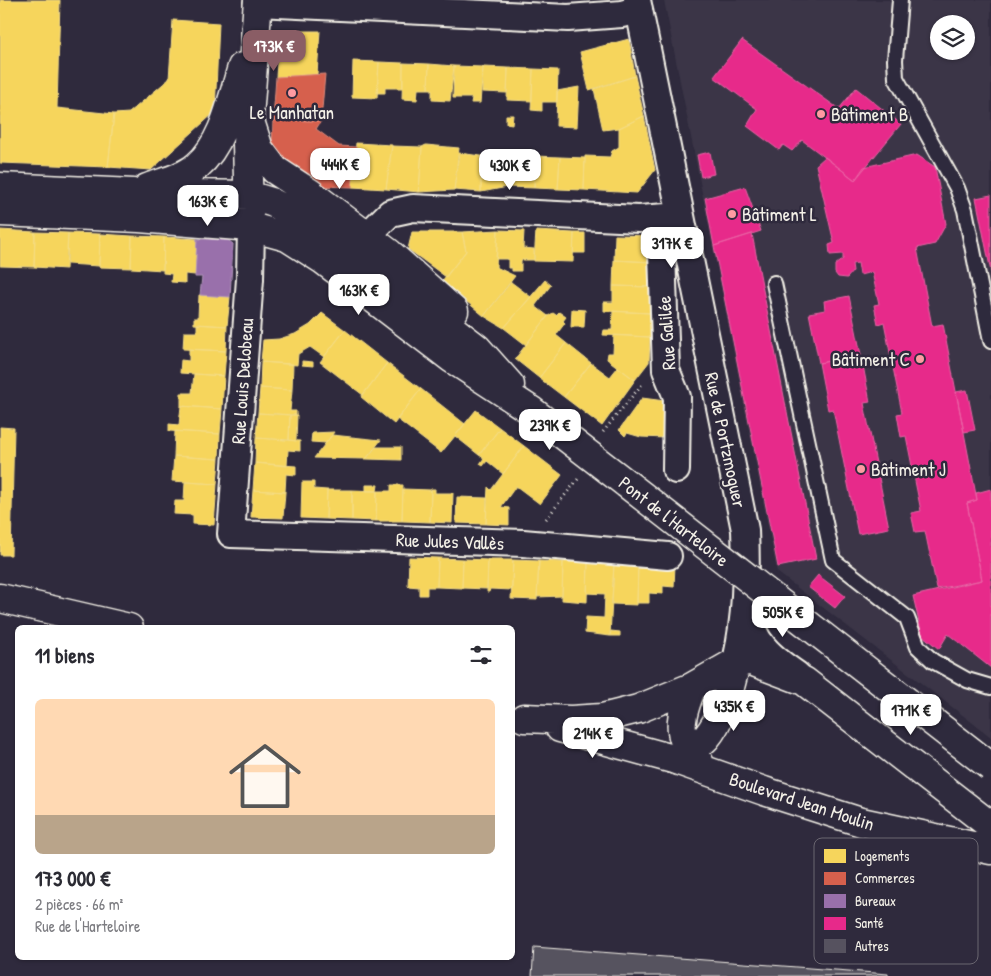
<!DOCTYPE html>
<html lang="fr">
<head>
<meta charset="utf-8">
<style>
	:root { --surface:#fff; --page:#f2f2f3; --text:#2b2b33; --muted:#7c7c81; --accent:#8a5d65 }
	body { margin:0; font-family:"Patrick Hand",sans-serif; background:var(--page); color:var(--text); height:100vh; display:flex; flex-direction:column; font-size:19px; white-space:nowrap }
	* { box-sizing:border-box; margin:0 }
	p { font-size:16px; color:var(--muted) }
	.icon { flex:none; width:28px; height:28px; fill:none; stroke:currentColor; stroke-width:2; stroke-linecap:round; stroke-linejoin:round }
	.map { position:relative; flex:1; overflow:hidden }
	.drawer { position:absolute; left:15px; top:625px; width:500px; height:335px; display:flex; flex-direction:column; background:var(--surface); border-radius:8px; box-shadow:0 1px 4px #0004 }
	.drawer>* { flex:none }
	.fabs { position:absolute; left:930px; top:15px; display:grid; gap:10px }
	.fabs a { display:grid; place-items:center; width:45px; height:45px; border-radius:50%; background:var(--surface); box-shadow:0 1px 4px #0004; font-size:25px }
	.price { position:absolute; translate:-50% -42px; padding:0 11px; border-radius:10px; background:#fff; color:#222; font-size:16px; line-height:32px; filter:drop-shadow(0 1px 2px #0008) }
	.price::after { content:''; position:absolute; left:50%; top:30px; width:15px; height:11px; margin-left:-8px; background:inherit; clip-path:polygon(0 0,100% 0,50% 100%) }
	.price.selected { background:var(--accent); color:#fff }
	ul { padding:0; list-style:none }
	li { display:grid; align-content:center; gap:10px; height:265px; padding:0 20px }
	li span { display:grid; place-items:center; height:155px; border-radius:8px; color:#555 }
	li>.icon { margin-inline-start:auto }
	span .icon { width:90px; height:90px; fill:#fffc; stroke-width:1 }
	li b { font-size:21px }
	h2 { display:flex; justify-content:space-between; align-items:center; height:60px; padding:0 20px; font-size:21px }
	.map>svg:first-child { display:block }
</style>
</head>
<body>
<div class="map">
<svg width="991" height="976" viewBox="0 0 991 976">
	<rect width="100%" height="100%" fill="#2f2a3d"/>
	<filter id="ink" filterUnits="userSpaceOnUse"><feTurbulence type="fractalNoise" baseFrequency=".02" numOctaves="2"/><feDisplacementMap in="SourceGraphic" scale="10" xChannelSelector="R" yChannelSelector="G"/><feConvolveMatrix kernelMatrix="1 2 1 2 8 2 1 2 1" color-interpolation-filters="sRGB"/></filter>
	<g filter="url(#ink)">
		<!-- built -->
		<path fill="#3b3647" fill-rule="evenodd" d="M664 0H991V737L777 572ZM939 24H966V51H939Z"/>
		<!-- homes -->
		<path fill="#f6d55c" stroke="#f5dd86" d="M0 0H60L57 108 114 114 108 167 0 163Z
			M173 20 219 23 215 112 151 170 108 167 114 114 129 113 169 79Z
			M299 31H320L317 74 276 77 279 33Z
			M629 39 635 76 589 90 580 52Z
			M353 61 379 62 377 98 352 97Z
			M379 62 403 63V88H385V93H377Z
			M403 63 429 64 428 89H418L417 100 402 99Z
			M429 64 454 66 450 101 432 100V89H428Z
			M454 66 483 67 480 103H471L472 98H453Z
			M483 67 508 68 507 93 482 92Z
			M508 68 533 69 532 101 507 100Z
			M533 69 558 70 557 102H542V111L531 110Z
			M635 76 644 116 619 128 603 130 594 89Z
			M579 87 577 127 556 126 557 91Z
			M506 115H513L512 124 506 123Z
			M644 116 655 170 637 193 584 190 585 156 610 157 612 151 619 147V128Z
			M356 143 392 145 386 189 352 187Z
			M426 145 459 148 454 190 419 192 422 147Z
			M392 146 422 147 419 192 386 189Z
			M459 153 481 156V192L454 190Z
			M509 155 508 187 481 192V156Z
			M509 155 535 156 534 188 508 187Z
			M535 156 560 157 558 189 534 188Z
			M560 157 585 158 584 190 558 189Z
			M0 230 35 232 34 267 0 266Z
			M498 230 496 267 515 276 484 316 442 281 466 251 462 232Z
			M498 230 524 231 523 248 534 249V260H521V271H512V268H508V259H496Z
			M536 231 574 233 573 262 534 261Z
			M35 232 68 233 66 269 34 267Z
			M412 232H462L466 251 446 277 408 249Z
			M68 233 100 234 99 266 67 264Z
			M574 233H585V253H573Z
			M100 234 132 236 131 268 99 267Z
			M615 235 652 236V262L614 260Z
			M132 236 164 237 163 270 131 268Z
			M164 237 197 239 195 275 185 274V283L171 282 172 274 163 273Z
			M614 260 652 262 651 287 613 286Z
			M545 280 551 285 535 306 548 316 526 345 504 328Z
			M511 282 531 297 504 328 484 316Z
			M613 286 651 287 650 313 604 311V302H613Z
			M199 295 230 297 227 326 194 324V318H198Z
			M572 309 585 310 584 327H571Z
			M613 311 650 313V337L603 335 604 330H612Z
			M559 312 566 317 563 321 565 323 556 335 566 343 539 378 515 359 548 316 553 313 556 315Z
			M322 313 345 330 324 357 310 347 298 354 297 365 261 362 263 340 279 339 295 334 310 325Z
			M197 324 227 326 226 351 183 349 184 332H197Z
			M345 330 387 363 363 395 320 362Z
			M614 335 650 337 649 362 635 380 607 359 608 353H613Z
			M566 343 591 363 564 397 539 378Z
			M189 349 226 351 224 376 180 373 181 360 189 361Z
			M302 361 313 362V366L302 365Z
			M261 362 293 364 292 390 260 388Z
			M387 363 421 389 394 424 361 397Z
			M591 363 610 377 618 367 635 380 602 426 564 397Z
			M194 374 224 376 222 409 181 406V393H192Z
			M260 388 292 390 290 411H296V415L258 413Z
			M421 389 465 424 441 453 397 419Z
			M642 398 665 401 666 438 641 437 627 433 625 436 619 430Z
			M181 406 222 409 220 434 169 431V424L179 425Z
			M476 410 500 428 479 455 455 436Z
			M258 413 290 415 289 440 256 438Z
			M290 415H297L296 441 289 440Z
			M0 427 14 428 11 555H0Z
			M500 428 524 446 503 474 487 461 483 466 480 464 484 458 479 455Z
			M175 431 220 434 219 459 174 456Z
			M334 432 326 443 311 442 312 433Z
			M332 435 381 440 366 459 314 458Z
			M256 438 300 441V451L288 450 287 466 255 463Z
			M524 446 562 475 540 504 516 486 501 507 509 508V525L486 524 488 487 491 490Z
			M376 447H401V460L366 459Z
			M174 456 219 459 217 484 172 481Z
			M255 463 296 466V475L286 474 285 492 253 490Z
			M185 482 217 484 214 525 193 524V515L174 514 175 501H184Z
			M302 482H314V489L327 490 326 519 301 518Z
			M366 485H378L377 491H366Z
			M391 485H403L402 521H376L377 491H391Z
			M403 489 431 490 430 522 402 521Z
			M431 489H435V493H453L452 523 430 522Z
			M253 490 285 492 283 518 251 517Z
			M327 490H352V520L326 519Z
			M352 490 377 491 376 521 352 520Z
			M457 497 487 498 486 524 456 523Z
			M409 557 438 558 437 587H427V595H419V587L408 586Z
			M438 558 463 559 462 588 437 587Z
			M463 559 488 560 487 589 462 588Z
			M488 560H513L512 590 490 589 489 592H487Z
			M513 560 539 561 537 600 511 599Z
			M539 561 563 562 562 596 537 597Z
			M563 562H588L587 602 562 600Z
			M588 562 614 563 610 636 585 633 586 617 604 618 605 594 587 593Z
			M614 563 638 564 637 605 612 604Z
			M638 564 675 565 674 587 663 586V594L649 593V603H637Z
			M611 631 620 632V636H610Z"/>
		<!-- shops -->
		<path fill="#d6604d" stroke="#df8c7c" d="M325 74 321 121 273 120 276 77Z
			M273 120 321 121 316 129 339 146 356 147 352 187 317 186 272 151Z"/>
		<!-- offices -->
		<path fill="#9970ab" stroke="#b497bd" d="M197 239 228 240 233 244 230 297 200 295 202 277H195Z"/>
		<!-- health -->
		<path fill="#e7298a" stroke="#eb65a6" d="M742 40 839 109 856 88 901 124 855 180 802 140 792 151 783 145 779 150 747 126 757 109 714 77Z
			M710 152 714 174 701 177 697 155Z
			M917 155 935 167 946 224 935 244 917 248 932 326 943 324 977 500 967 503 982 580 937 589 925 531 915 532 911 513 921 511 906 436 901 437 897 414 902 413 884 322 878 324 874 305 879 304 872 272 860 275 858 263 852 264 853 271 847 278 838 277 835 273V265L843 259V254L830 255 829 245 834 243 816 165 825 157 855 180 864 167Z
			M745 187 761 231 714 246 705 198Z
			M991 195V272L976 198Z
			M752 234 816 559 778 567 714 246Z
			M849 296 861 355 819 363 809 313 825 310 824 301Z
			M861 355 870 402 864 403 889 528 858 534 833 409 828 410 819 363Z
			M967 390 975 430 964 432 956 392Z
			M991 489V668L948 634 939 649 922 635 913 596 982 580 967 503 977 500 976 493Z
			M818 575 845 596 835 608 808 587Z"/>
		<!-- building -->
		<path fill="#56525f" stroke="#f4f1e8" d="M534 947 888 974V976H532Z"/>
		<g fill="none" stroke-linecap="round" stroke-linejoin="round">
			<defs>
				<path id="service" d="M900 0 895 60 896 78 957 188 965 210 991 341
					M774 283 833 560 907 618 918 647 933 661 967 680 991 687"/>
				<path id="minor" d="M637 0 745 530C747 576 746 617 736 662
					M257 3 568 18 622 14 639 9
					M251 227 250 279 231 534 523 543 668 556
					M348 247 367 236 390 213 413 208 639 219 681 216
					M676 470 677 397 666 370 662 252 684 235
					M746 610C754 643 769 656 797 675"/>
				<path id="tertiary" d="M0 598 129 628
					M692 687C680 717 674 737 699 762
					M524 718 571 720 602 718 638 709 692 687 736 662 751 661 804 681 991 826
					M560 728 673 759 764 791 861 822 991 850
					M673 759C684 753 698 747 706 738 723 718 731 687 736 662"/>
				<path id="secondary" d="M249 118 259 149 275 170 310 193 389 253 454 311
					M0 187 134 193 248 195 271 202 308 220 347 248 477 348 510 385
					M147 188C163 182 184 178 197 166 224 143 232 99 242 67
					M0 212 139 218 251 227 287 237 323 260 451 358 532 411 627 484
					M249 213 247 143 258 0"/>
			</defs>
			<!-- service casing -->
			<use href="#service" stroke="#f4f1e8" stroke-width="18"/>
			<!-- minor casing -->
			<use href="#minor" stroke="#f4f1e8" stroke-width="30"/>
			<!-- tertiary casing -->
			<use href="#tertiary" stroke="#f4f1e8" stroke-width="31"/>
			<!-- secondary casing -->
			<use href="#secondary" stroke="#f4f1e8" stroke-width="31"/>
			<!-- path -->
			<path stroke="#f4f1e8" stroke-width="3" stroke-dasharray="1 4" stroke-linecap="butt" d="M603 432 639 388 644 384
				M546 519 578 479"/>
			<!-- service -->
			<use href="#service" stroke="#2f2a3d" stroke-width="14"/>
			<!-- minor -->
			<use href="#minor" stroke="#2f2a3d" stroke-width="26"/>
			<!-- tertiary -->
			<use href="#tertiary" stroke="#2f2a3d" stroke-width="28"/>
			<!-- secondary -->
			<use href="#secondary" stroke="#2f2a3d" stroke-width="28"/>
			<defs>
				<path id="secondary-bridge" d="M627 484 991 767"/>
			</defs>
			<!-- secondary-bridge casing -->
			<use href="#secondary-bridge" stroke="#f4f1e8" stroke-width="31" stroke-linecap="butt"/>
			<!-- secondary-bridge -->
			<use href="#secondary-bridge" stroke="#2f2a3d" stroke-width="28"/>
		</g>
	</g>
	<!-- markers -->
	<g fill="#ff9aa2" stroke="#2f2a3d" stroke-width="2">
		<circle cx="292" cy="93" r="5"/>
		<circle cx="821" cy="114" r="5"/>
		<circle cx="732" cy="214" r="5"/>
		<circle cx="920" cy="359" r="5"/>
		<circle cx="861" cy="469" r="5"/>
	</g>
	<g text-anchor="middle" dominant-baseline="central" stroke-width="5" stroke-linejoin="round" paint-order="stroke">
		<!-- poi labels -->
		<g font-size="19" fill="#f4f1e8" stroke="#2f2a3d" text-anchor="start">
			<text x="292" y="112" text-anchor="middle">Le Manhatan</text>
			<text x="831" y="114">Bâtiment B</text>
			<text x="742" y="214">Bâtiment L</text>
			<text x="910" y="359" text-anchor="end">Bâtiment C</text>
			<text x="871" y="469">Bâtiment J</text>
		</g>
		<!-- street labels -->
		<g font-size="19" fill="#f4f1e8" stroke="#2f2a3d">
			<text transform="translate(666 333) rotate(-94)">Rue Galilée</text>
			<text transform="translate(242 381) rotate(-86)">Rue Louis Delobeau</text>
			<text transform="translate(726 440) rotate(78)">Rue de Portzmoguer</text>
			<text transform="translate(674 521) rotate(38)">Pont de l'Harteloire</text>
			<text transform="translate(450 541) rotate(2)">Rue Jules Vallès</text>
			<text transform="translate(802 801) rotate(18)">Boulevard Jean Moulin</text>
		</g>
	</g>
	<!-- legend -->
	<rect x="814" y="838" width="164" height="126" rx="8" fill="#2f2a3d" stroke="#6a6670" stroke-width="1"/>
	<rect x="824" y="849" width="22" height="14" fill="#f6d55c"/>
	<rect x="824" y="872" width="22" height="13" fill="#d6604d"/>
	<rect x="824" y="894" width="22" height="14" fill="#9970ab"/>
	<rect x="824" y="917" width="22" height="13" fill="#e7298a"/>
	<rect x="824" y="939" width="22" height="14" fill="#56525f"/>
	<g font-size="14" fill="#f4f1e8">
		<text x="855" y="861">Logements</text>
		<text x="855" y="883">Commerces</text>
		<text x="855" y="906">Bureaux</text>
		<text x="855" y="928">Santé</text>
		<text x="855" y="951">Autres</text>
	</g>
</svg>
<div class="fabs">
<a><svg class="icon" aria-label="layers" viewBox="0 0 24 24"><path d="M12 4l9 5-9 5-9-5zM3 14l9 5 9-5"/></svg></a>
</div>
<b class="price selected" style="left:274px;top:72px">173K €</b>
<b class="price" style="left:340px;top:190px">444K €</b>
<b class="price" style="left:510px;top:191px">430K €</b>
<b class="price" style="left:208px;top:227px">163K €</b>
<b class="price" style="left:672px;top:269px">317K €</b>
<b class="price" style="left:359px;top:316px">163K €</b>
<b class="price" style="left:550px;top:451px">239K €</b>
<b class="price" style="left:783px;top:638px">505K €</b>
<b class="price" style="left:734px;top:732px">435K €</b>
<b class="price" style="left:911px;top:736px">171K €</b>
<b class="price" style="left:593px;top:759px">214K €</b>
<section class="drawer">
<h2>11 biens<svg class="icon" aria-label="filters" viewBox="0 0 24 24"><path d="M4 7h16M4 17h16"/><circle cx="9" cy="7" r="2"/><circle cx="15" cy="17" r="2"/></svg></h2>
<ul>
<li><span style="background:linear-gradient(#ffd9b3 75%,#b9a48a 0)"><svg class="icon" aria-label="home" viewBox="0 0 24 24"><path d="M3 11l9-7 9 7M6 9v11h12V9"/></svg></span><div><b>173 000 €</b><p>2 pièces · 66 m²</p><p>Rue de l'Harteloire</p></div></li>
</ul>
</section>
</div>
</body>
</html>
